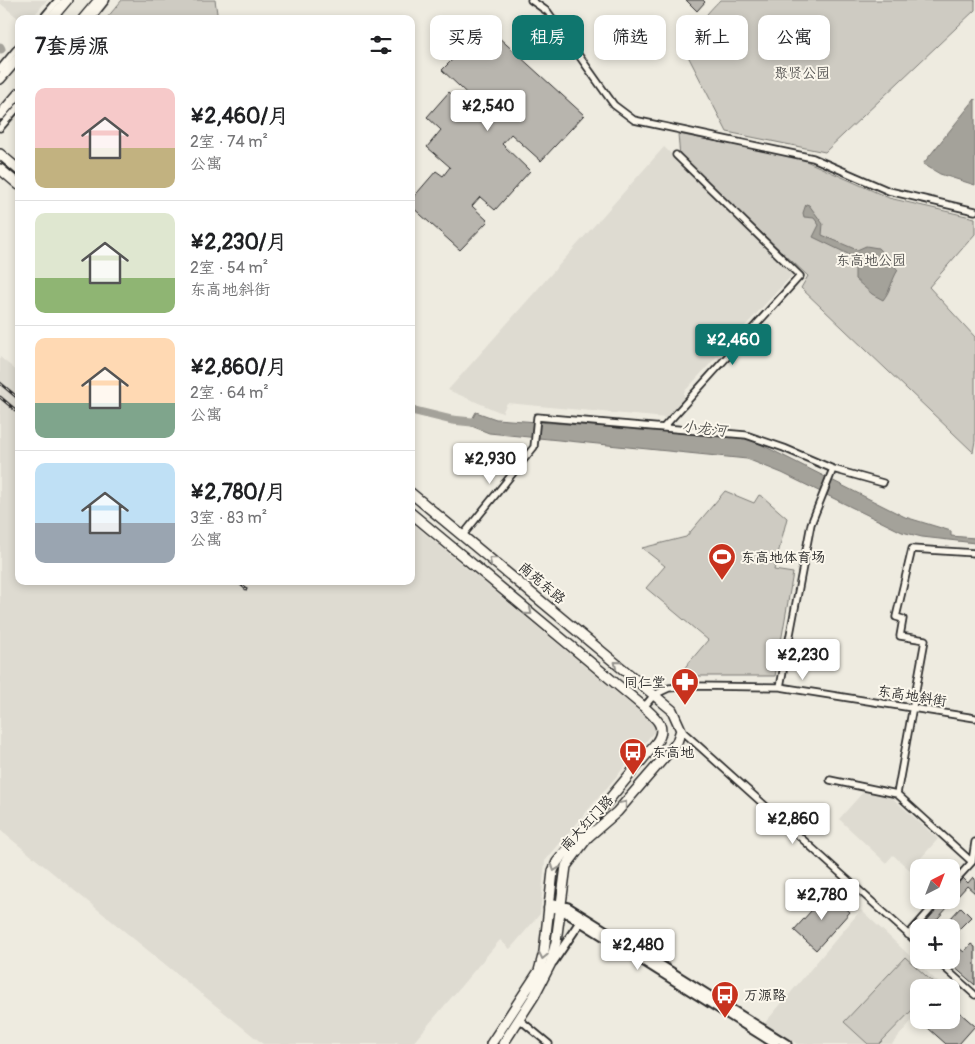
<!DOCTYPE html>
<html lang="zh">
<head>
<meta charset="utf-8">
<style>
	:root { --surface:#fff; --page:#f6f6f6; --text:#202124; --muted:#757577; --line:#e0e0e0; --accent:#0f766e }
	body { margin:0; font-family:Pangolin,"LXGW WenKai TC",sans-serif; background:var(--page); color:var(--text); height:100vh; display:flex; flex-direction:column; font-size:19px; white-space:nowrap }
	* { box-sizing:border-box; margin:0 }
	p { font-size:16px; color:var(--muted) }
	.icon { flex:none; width:28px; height:28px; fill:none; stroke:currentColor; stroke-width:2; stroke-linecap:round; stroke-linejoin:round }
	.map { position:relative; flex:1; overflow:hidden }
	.panel { position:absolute; left:15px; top:15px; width:400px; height:570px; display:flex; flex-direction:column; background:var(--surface); border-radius:10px; box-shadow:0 2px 8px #0003 }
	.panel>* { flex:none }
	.banner { position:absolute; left:430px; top:15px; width:470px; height:45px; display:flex; gap:10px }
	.needle { width:32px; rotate:42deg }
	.controls { position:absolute; left:910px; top:859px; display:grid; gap:10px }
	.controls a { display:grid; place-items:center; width:50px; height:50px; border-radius:10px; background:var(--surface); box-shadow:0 2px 8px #0003; font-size:25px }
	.price { position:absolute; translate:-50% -42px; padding:0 11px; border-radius:5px; background:#fff; color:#222; font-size:16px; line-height:32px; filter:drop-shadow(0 1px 2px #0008) }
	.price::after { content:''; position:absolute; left:50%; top:30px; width:15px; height:11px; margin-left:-8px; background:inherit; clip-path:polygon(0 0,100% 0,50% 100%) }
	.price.active { background:var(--accent); color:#fff }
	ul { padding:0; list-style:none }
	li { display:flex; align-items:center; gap:15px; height:125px; padding:0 20px }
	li+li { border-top:1px solid var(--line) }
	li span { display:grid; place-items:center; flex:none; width:140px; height:100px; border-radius:10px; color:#555 }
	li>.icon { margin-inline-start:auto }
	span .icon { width:60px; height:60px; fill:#fffc; stroke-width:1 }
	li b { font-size:21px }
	h2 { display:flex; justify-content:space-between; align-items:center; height:60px; padding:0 20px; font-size:21px }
	.chip { padding:0 18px; border-radius:10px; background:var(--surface); box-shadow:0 2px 8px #0003; font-size:18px; line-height:45px }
	.chip.active { background:var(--accent); color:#fff }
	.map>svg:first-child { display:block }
</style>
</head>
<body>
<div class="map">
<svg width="975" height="1044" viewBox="0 0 975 1044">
	<rect width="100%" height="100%" fill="#eeebe0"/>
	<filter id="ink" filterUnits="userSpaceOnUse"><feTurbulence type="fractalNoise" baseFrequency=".02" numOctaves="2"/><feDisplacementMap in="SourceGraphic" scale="10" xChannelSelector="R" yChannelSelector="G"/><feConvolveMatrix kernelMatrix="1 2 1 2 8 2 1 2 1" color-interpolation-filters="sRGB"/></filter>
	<g filter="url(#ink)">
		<!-- built -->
		<path fill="#dedbd1" d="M0 0H47L31 19H19L0 3Z
			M664 147 794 273 684 392V401L666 418 507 403 502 413 448 390Z
			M0 357 19 373V581H411V522L652 722 655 728 653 733 545 861 540 914 510 949 500 940 412 1044H399L396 1042 394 1044H263L0 830Z
			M865 790 888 794 938 839 910 870 893 855 886 863 839 819Z
			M861 910 941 985 939 987 919 988V1012L892 1044H797L764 1024Z"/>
		<!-- green -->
		<path fill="#cecbc2" stroke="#7c7b76" d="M122 0H215L217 13 215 19H106Z
			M720 0H975V10L825 152 727 132 688 56 700 43C694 24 708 13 720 0Z
			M678 134 797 157 889 198 975 218V234L929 287 975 337V441L973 452 801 288 808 276 680 157Z
			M725 491 754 503 759 495 763 497 787 518 774 570 793 573 775 676H687L681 672 708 640 646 588 665 566 642 548 686 537Z
			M905 957 936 985 934 987 919 988V1003L879 1044H868L844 1022Z"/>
		<!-- water -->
		<path fill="#a4a29a" stroke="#74726e" d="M975 99V185L940 174 923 164Z
			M806 204 809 205 823 224 822 235 857 250 866 246 878 248 898 270C891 281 891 290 883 300L872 294 855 279V263L848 254 813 237 819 225 814 218 804 217 803 213Z
			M476 412 496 419 746 437 905 517 951 531V536L975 538V543L922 537 902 532 782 473 747 459 489 433 469 425Z"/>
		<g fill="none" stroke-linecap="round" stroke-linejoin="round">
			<!-- river -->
			<path stroke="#a4a29a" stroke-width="9" d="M0 47 1 49
				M411 410 452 420 482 423"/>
		</g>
		<!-- building -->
		<path fill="#b8b5ae" stroke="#2b2b2b" d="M686 0H703L705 2 697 11Z
			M474 15 584 115 541 161 511 134 502 144 530 171 495 210 480 197 472 206 488 221 460 250 411 206V200L436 171 443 176 450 167 427 147 441 130 427 117 449 92 470 111 477 103 442 70 463 49 450 39Z
			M973 877 975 879V893L967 886 929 928H921L944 900H951V890L963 878 968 883Z
			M828 892 850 912 816 950 794 930Z
			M961 907 971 917 959 929 949 920Z
			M951 942 964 952 971 944 975 947V985L946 960H951Z
			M951 1005 975 1026 959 1044H946L919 1020H951Z"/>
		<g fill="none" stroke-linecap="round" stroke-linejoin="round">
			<defs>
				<path id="minor" d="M531 0 548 12 614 105 634 120 813 158 889 191 975 211
					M42 19 58 0
					M91 19 106 0
					M0 69 19 46
					M0 128 19 106
					M663 428 800 276 676 155
					M463 535 534 447 537 417 746 435 784 448 833 469 883 483
					M780 687 811 524 833 469
					M644 707 654 695 669 688 695 686 780 687 975 718
					M681 730 919 944
					M830 780 897 794 972 862
					M897 794 925 640 900 636 903 619 896 617 912 549 975 553
					M951 885 972 862 975 842
					M908 935 939 900
					M936 960 975 995
					M519 1019 549 1044"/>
				<path id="major" d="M549 903 568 907 787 1044
					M548 908 560 909 775 1044
					M553 962 580 922"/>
				<path id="highway" d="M51 19 67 0
					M83 19 99 0
					M0 79 19 57
					M0 115 19 93
					M0 154 19 170
					M0 169 19 185
					M411 493 654 695 672 710 681 730 677 742 669 752 617 812 588 837 566 866 556 942 550 965 534 996 503 1044
					M411 513 644 707C656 718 668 727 656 743L557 862 553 871 544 952 539 971 491 1044"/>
			</defs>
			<!-- minor casing -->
			<use href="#minor" stroke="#2b2b2b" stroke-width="9"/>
			<!-- major casing -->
			<use href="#major" stroke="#2b2b2b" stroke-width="11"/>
			<!-- highway casing -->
			<use href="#highway" stroke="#2b2b2b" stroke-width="12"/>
			<!-- minor -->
			<use href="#minor" stroke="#fbf7ec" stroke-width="5.5"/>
			<!-- major -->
			<use href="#major" stroke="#fbf7ec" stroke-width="7"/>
			<!-- highway -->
			<use href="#highway" stroke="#fbf7ec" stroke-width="9"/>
			<defs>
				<path id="rail" d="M0 383 19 399
					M0 397 19 413
					M237 581 246 589"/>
			</defs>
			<!-- rail casing -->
			<use href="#rail" stroke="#2b2b2b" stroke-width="3"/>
			<!-- rail -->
			<use href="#rail" stroke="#fbf7ec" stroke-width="1" stroke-dasharray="4" stroke-linecap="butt"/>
		</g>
		<!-- one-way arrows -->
		<defs><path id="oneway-chevron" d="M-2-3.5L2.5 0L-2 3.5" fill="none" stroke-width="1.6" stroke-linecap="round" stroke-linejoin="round" transform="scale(1.25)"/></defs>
		<g stroke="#93918c">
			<use href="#oneway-chevron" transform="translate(492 560) rotate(-140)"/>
			<use href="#oneway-chevron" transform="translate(529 612) rotate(40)"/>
			<use href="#oneway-chevron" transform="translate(617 664) rotate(-140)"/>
			<use href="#oneway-chevron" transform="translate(624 804) rotate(-50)"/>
			<use href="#oneway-chevron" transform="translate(555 868) rotate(110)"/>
			<use href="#oneway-chevron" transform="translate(543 956) rotate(102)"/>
		</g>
	</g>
	<!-- icons -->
	<defs>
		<symbol id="stadium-pin" viewBox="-11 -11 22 30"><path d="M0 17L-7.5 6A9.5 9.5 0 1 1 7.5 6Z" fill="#c8321e" stroke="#fbf7ec"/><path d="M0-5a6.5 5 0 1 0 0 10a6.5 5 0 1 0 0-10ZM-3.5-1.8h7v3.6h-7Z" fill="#fff"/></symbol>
		<symbol id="pharmacy-pin" viewBox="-11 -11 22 30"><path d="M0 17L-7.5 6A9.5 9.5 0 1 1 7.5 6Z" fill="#c8321e" stroke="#fbf7ec"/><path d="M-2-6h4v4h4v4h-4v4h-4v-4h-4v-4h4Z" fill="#fff"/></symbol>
		<symbol id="bus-pin" viewBox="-11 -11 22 30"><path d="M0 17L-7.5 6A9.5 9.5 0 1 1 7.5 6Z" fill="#c8321e" stroke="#fbf7ec"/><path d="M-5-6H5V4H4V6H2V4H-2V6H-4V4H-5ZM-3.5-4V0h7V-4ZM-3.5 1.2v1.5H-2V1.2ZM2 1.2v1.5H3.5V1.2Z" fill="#fff"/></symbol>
	</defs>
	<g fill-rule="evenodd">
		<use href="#stadium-pin" x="706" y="541" width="32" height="43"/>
		<use href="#pharmacy-pin" x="669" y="666" width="32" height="43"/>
		<use href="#bus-pin" x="617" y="736" width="32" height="43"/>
		<use href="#bus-pin" x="709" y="979" width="32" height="43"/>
	</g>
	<g text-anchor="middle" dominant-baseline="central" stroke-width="4" stroke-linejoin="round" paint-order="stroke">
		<!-- park labels -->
		<g font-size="14" fill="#545351" stroke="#fbf7ec">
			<text x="802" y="73">聚贤公园</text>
			<text x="871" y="260">东高地公园</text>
		</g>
		<!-- poi labels -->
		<g font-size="14" fill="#2b2b2b" stroke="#fbf7ec" text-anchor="start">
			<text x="741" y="557">东高地体育场</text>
			<text x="666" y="682" text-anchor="end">同仁堂</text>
			<text x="652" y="752">东高地</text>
			<text x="744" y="995">万源路</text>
		</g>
		<!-- street labels -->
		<g font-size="14" fill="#2b2b2b" stroke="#fbf7ec">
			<text transform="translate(542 583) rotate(40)">南苑东路</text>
			<text transform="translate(912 696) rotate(9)">东高地斜街</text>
			<text transform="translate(587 823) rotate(-47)">南大红门路</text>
		</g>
		<!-- water labels -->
		<g font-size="15" font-style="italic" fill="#555552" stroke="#fbf7ec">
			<text transform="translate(704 429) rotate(6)">小龙河</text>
		</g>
	</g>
</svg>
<div class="controls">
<a><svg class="needle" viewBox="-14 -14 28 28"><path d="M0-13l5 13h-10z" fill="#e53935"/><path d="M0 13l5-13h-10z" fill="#757577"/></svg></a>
<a>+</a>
<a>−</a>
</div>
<b class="price" style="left:488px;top:132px">¥2,540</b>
<b class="price active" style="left:733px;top:366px">¥2,460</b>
<b class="price" style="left:490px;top:485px">¥2,930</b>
<b class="price" style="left:803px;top:681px">¥2,230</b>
<b class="price" style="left:793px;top:845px">¥2,860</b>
<b class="price" style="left:822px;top:921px">¥2,780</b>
<b class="price" style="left:638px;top:971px">¥2,480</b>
<div class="banner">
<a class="chip">买房</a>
<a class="chip active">租房</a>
<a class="chip">筛选</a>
<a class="chip">新上</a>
<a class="chip">公寓</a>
</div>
<section class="panel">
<h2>7套房源<svg class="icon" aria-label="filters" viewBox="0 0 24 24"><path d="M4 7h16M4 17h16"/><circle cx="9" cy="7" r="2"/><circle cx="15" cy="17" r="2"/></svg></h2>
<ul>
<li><span style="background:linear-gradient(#f6c9c9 60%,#c2b280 0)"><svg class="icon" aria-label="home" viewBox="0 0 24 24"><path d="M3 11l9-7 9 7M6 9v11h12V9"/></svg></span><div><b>¥2,460/月</b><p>2室 · 74 m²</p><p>公寓</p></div></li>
<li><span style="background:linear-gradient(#dfe7d0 65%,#8fb573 0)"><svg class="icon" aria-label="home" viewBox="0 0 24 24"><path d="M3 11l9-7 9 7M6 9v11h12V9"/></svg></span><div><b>¥2,230/月</b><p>2室 · 54 m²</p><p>东高地斜街</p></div></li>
<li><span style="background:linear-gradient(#ffd9b3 65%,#7fa58c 0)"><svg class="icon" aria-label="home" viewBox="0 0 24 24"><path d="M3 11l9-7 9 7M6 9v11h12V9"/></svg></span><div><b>¥2,860/月</b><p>2室 · 64 m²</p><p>公寓</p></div></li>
<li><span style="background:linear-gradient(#bfe0f5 60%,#9aa5b1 0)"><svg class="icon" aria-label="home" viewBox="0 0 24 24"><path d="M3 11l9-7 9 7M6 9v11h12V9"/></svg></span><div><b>¥2,780/月</b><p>3室 · 83 m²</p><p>公寓</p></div></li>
</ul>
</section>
</div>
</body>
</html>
